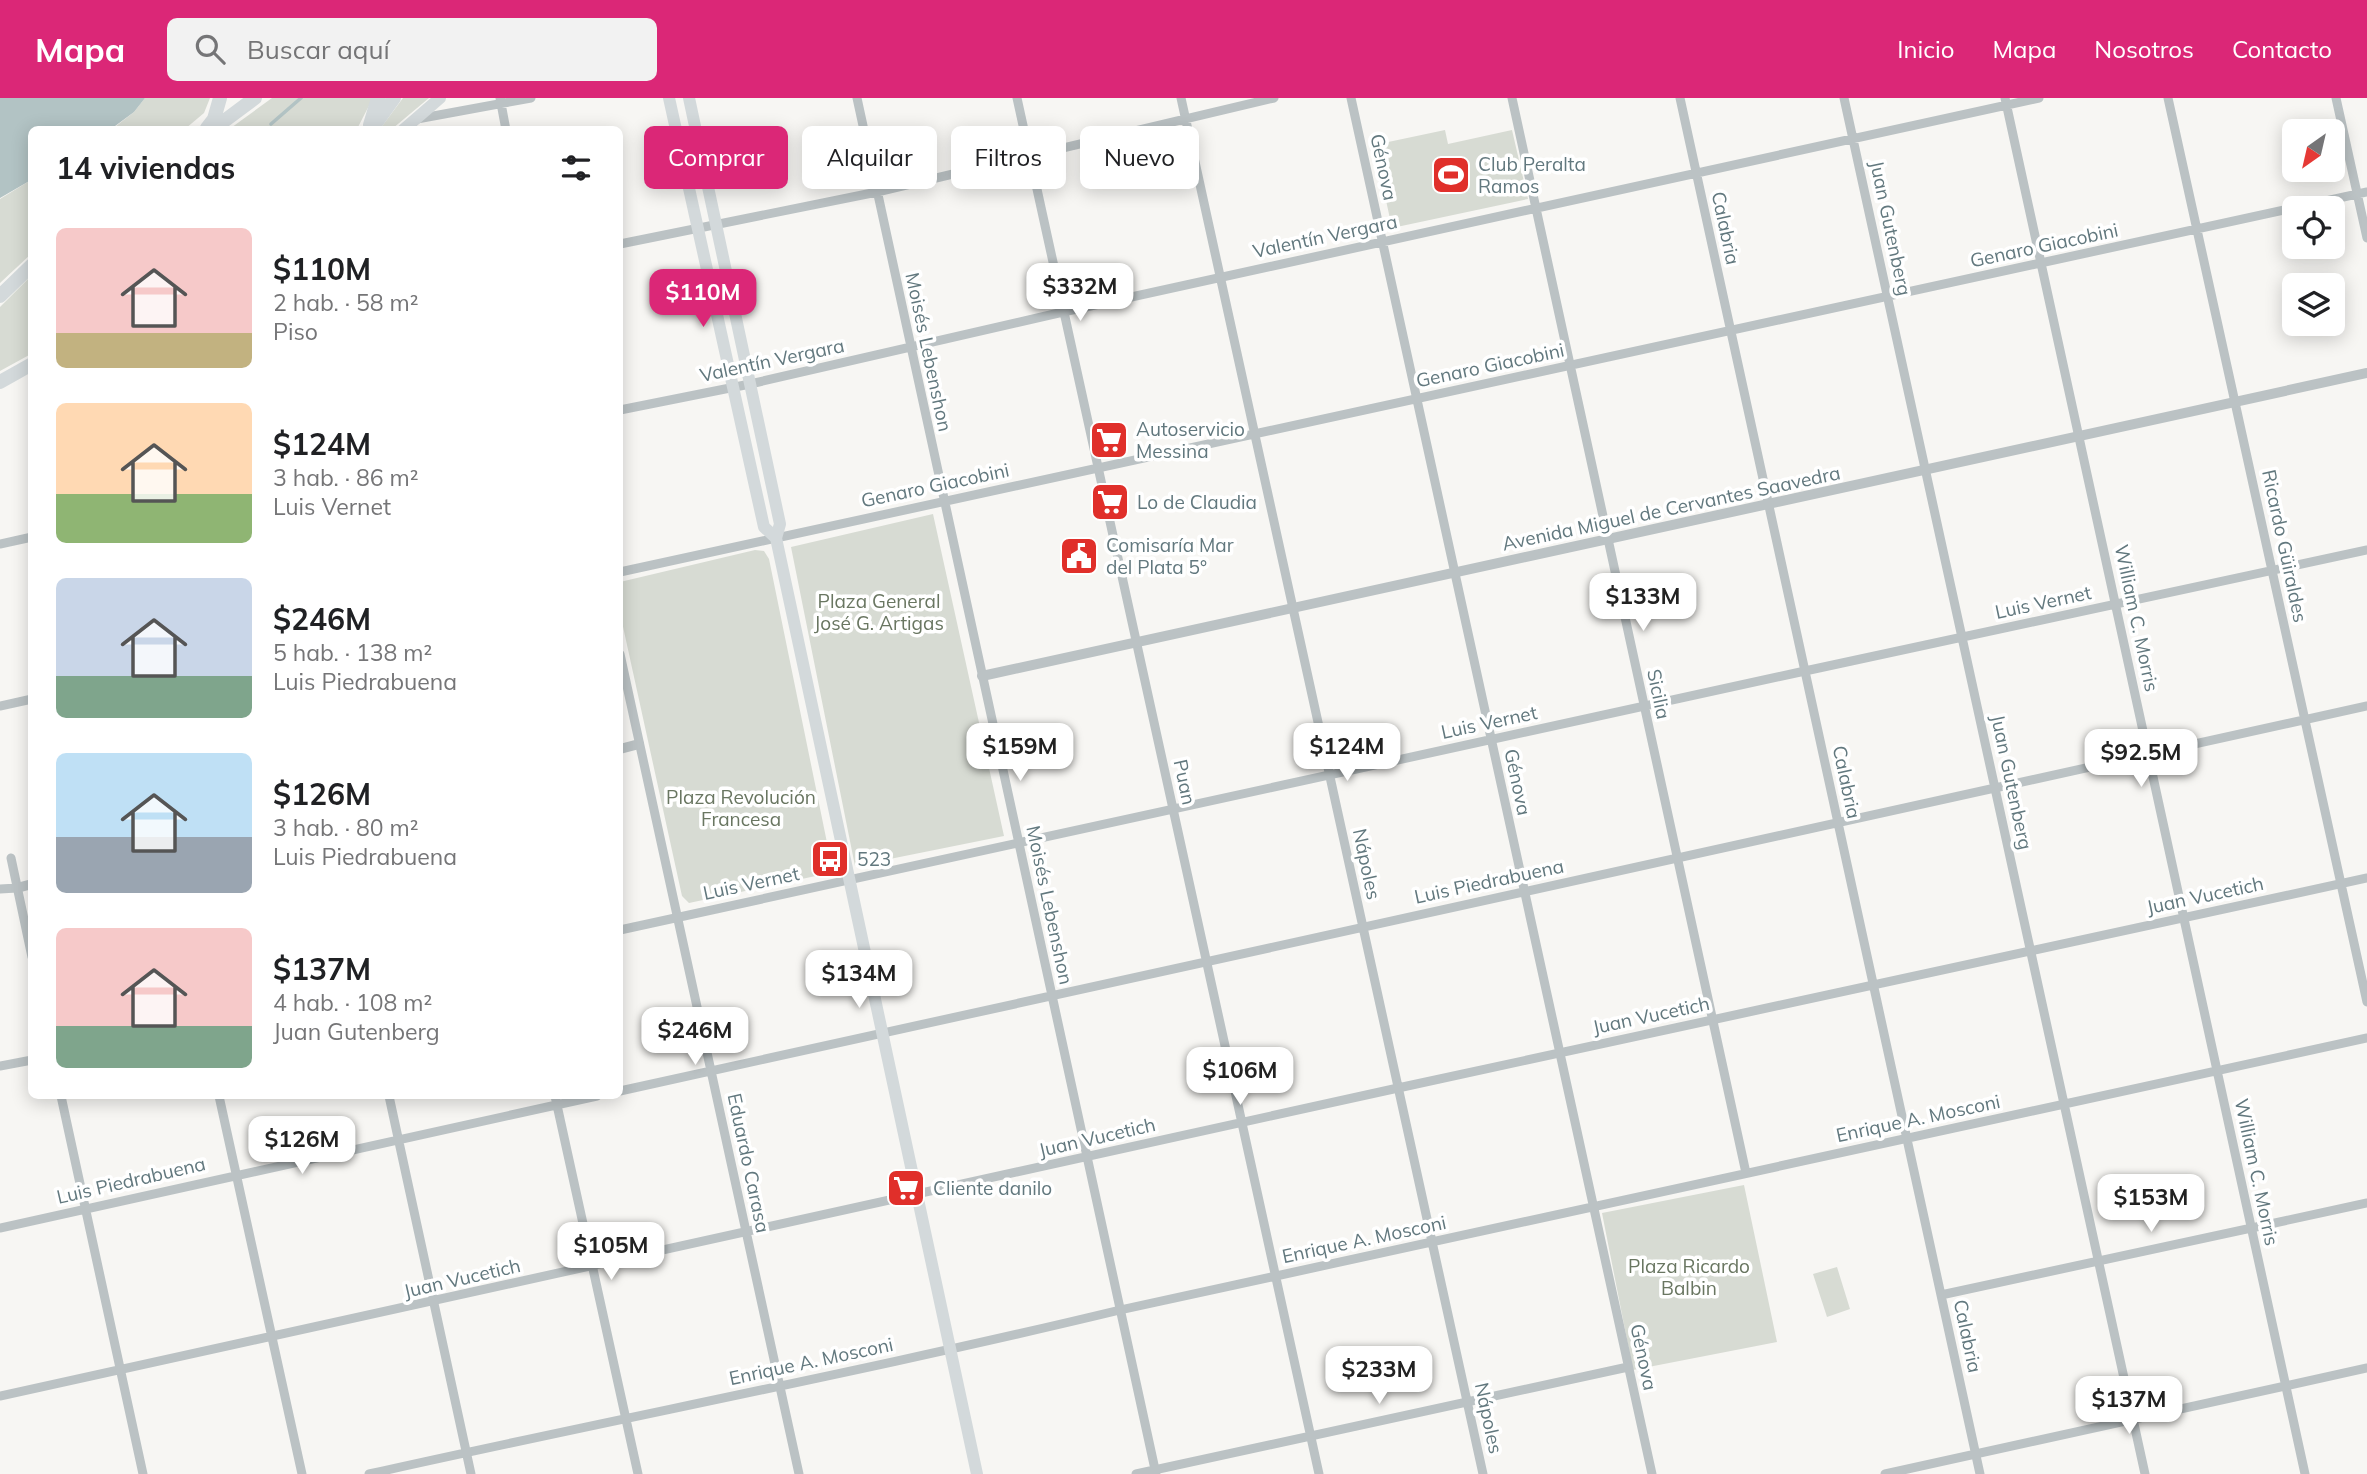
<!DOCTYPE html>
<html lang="es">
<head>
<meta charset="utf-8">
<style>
	:root { --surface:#fff; --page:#f2f2f2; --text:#202124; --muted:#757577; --accent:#db2777 }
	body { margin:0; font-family:Mulish,sans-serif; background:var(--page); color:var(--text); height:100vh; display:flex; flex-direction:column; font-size:26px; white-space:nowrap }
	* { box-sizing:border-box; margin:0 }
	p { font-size:23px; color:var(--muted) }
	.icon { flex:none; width:38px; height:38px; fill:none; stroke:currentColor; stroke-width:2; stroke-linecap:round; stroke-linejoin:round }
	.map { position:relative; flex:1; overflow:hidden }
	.sheet { position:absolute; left:28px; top:28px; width:595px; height:973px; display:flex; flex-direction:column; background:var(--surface); border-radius:10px; box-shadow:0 4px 18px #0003 }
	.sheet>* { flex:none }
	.guide { position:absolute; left:644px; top:28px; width:665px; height:63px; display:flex; gap:14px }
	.needle { width:46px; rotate:214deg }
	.buttons { position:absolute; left:2282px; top:21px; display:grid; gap:14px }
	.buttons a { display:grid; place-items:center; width:63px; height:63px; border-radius:10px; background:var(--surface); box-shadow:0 4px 18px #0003; font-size:35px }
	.price { position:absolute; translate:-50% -60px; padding:0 16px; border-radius:14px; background:#fff; color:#222; font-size:23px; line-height:46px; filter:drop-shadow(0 2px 4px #0008) }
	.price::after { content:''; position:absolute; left:50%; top:42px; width:21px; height:16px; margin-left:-10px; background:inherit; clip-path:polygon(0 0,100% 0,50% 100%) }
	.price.selected { background:var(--accent); color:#fff }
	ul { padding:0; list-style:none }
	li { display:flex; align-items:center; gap:21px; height:175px; padding:0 28px }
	li span { display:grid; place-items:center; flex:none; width:196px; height:140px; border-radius:10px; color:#555 }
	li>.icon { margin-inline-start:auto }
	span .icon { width:84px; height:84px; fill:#fffc; stroke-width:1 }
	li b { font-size:30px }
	h2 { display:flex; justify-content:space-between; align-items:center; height:84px; padding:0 28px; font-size:30px }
	.pill { padding:0 24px; border-radius:10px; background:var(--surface); box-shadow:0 4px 18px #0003; font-size:24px; line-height:63px }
	.pill.selected { background:var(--accent); color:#fff }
	header { display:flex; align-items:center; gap:42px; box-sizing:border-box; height:98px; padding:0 35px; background:var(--accent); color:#fff }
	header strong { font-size:33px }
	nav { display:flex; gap:38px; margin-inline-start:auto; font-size:24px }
	.search { width:490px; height:63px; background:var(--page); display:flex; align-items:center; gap:18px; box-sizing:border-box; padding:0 24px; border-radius:10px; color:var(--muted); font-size:26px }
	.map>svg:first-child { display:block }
</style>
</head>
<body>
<header>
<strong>Mapa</strong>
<div class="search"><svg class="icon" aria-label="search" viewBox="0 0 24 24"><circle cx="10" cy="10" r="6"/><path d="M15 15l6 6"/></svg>Buscar aquí</div>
<nav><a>Inicio</a><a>Mapa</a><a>Nosotros</a><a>Contacto</a></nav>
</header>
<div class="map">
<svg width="2367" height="1376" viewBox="0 0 2367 1376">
	<rect width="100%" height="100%" fill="#f7f6f3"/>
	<!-- green -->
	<path fill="#d7dbd3" d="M145 0H210L204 15 185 31 111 32 134 14Z
		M272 0H373L357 31 228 32Z
		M403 0H429L392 31H380Z
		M1445 32 1448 46 1512 32 1528 101 1392 130 1374 47Z
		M31 82V156L0 185V101Z
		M31 178V256L0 273V209Z
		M933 416 1004 738 855 768 791 449Z
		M755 452 764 453 769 461 832 769 825 776 689 805 682 798 620 515V484Z
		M1744 1087 1777 1244 1633 1272 1602 1115Z
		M1837 1169 1850 1211 1827 1219 1813 1176Z"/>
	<!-- water -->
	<path fill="#b2c3c4" d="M0 0H145L134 14 111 31 32 32 31 82 0 100Z"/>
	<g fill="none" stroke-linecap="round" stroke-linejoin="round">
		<!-- stream -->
		<path stroke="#b2c3c4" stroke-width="3.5" d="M271 26 301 0"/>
		<!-- minor -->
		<path stroke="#bbc2c4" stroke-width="9" d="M500 0 506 32
			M857 0 1156 1376
			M1017 0 1319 1376
			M1181 0 1483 1376
			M1351 0 1652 1376
			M1512 0 1746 1075
			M1680 0 1980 1376
			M1844 0 2145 1376
			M2005 0 2305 1376
			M2168 0 2367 904
			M2336 0 2367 140
			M417 21 531 0
			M620 146 877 94 1274 0
			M620 312 750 286 1063 214 2039 0
			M0 446 32 439
			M620 474 2367 94
			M620 556 799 1376
			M0 608 32 601
			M11 760 32 859
			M0 791 17 790
			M620 832 1805 573 2367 452
			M0 968 32 962
			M620 993 2367 608
			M61 998 143 1376
			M219 998 302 1376
			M389 998 471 1376
			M555 998 638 1376
			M0 1130 597 998
			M1941 1197 2367 1105
			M0 1298 1398 990 2367 780
			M369 1376C619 1320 871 1272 1120 1212L2367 940
			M1136 1376 1628 1269
			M1885 1376 2367 1270"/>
		<!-- tertiary -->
		<path stroke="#bbc2c4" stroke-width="10" d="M982 578 2367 275
			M620 651 639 646
			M17 790 32 786"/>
		<!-- secondary -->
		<path stroke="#d3d9db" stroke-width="12" d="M669 0 764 429 776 440
			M689 0 780 426 776 440 977 1376
			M403 32 440 0"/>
		<!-- primary -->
		<path stroke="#d3d9db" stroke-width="14" d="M370 27 378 0
			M207 30 214 21 220 0
			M212 32 255 0
			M371 32 394 0
			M0 198 32 167
			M0 284 32 266"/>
	</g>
	<!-- icons -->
	<defs>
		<symbol id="stadium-square" viewBox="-11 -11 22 22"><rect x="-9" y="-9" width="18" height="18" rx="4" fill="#e02f2a" stroke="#fff"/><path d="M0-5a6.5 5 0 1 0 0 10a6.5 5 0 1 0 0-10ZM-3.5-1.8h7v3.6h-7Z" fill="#fff"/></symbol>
		<symbol id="supermarket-square" viewBox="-11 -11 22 22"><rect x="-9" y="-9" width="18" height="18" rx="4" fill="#e02f2a" stroke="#fff"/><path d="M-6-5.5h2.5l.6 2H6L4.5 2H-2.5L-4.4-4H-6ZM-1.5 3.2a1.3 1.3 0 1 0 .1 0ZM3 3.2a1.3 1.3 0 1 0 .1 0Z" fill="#fff"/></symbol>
		<symbol id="civic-square" viewBox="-11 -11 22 22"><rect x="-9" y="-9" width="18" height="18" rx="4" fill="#e02f2a" stroke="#fff"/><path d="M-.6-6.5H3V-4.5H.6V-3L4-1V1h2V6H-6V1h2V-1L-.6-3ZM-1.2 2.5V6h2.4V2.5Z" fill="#fff"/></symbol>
		<symbol id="bus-square" viewBox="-11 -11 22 22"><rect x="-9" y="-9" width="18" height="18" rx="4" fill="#e02f2a" stroke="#fff"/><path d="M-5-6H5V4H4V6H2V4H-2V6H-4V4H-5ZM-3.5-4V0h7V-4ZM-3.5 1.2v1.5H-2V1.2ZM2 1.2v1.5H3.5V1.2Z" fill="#fff"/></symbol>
	</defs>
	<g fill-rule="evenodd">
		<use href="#stadium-square" x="1429" y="55" width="44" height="44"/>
		<use href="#supermarket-square" x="1087" y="320" width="44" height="44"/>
		<use href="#supermarket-square" x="1088" y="382" width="44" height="44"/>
		<use href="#civic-square" x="1057" y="436" width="44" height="44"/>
		<use href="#bus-square" x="808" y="739" width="44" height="44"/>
		<use href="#supermarket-square" x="884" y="1068" width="44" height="44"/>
	</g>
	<g text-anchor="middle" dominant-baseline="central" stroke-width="7" stroke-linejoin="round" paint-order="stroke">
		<!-- poi labels -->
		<g font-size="19" fill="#62787e" stroke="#fff" text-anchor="start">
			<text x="1478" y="66">Club Peralta<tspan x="1478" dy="22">Ramos</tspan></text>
			<text x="1136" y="331">Autoservicio<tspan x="1136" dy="22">Messina</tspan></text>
			<text x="1137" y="404">Lo de Claudia</text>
			<text x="1106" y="447">Comisaría Mar<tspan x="1106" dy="22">del Plata 5°</tspan></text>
			<text x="857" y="761">523</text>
			<text x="933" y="1090">Cliente danilo</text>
		</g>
		<!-- street labels -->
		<g font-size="19" fill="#62787e" stroke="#fff">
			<text transform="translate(1384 69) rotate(78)">Génova</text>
			<text transform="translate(1726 130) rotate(78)">Calabria</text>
			<text transform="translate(1891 130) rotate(78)">Juan Gutenberg</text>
			<text transform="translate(1325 138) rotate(-12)">Valentín Vergara</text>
			<text transform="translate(2044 147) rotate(-12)">Genaro Giacobini</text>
			<text transform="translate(929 254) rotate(78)">Moisés Lebenshon</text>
			<text transform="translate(772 262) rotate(-12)">Valentín Vergara</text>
			<text transform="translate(1490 267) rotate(-12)">Genaro Giacobini</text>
			<text transform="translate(935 387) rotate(-12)">Genaro Giacobini</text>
			<text transform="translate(1671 410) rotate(-12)">Avenida Miguel de Cervantes Saavedra</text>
			<text transform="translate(2285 448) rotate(78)">Ricardo Güiraldes</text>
			<text transform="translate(2043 504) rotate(-12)">Luis Vernet</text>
			<text transform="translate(2137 520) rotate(78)">William C. Morris</text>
			<text transform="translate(1659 596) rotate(78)">Sicilia</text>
			<text transform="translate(1489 624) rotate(-12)">Luis Vernet</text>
			<text transform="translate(1185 684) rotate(78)">Puan</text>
			<text transform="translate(1518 684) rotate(78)">Génova</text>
			<text transform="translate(1847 684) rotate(78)">Calabria</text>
			<text transform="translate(2012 684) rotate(78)">Juan Gutenberg</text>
			<text transform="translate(1367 766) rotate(78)">Nápoles</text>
			<text transform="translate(1489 783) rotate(-12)">Luis Piedrabuena</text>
			<text transform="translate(751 785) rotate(-12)">Luis Vernet</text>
			<text transform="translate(2205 797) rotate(-12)">Juan Vucetich</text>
			<text transform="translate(1050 807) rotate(78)">Moisés Lebenshon</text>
			<text transform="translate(1651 917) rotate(-12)">Juan Vucetich</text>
			<text transform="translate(1918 1020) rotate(-12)">Enrique A. Mosconi</text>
			<text transform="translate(1097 1039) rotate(-13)">Juan Vucetich</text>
			<text transform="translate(749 1065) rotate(78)">Eduardo Carasa</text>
			<text transform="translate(2257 1074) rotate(78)">William C. Morris</text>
			<text transform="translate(131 1082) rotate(-13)">Luis Piedrabuena</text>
			<text transform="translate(1364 1141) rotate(-12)">Enrique A. Mosconi</text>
			<text transform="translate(462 1180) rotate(-13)">Juan Vucetich</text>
			<text transform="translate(1968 1238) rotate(78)">Calabria</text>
			<text transform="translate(1644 1259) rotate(78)">Génova</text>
			<text transform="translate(811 1263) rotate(-12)">Enrique A. Mosconi</text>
			<text transform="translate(1489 1320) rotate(78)">Nápoles</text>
		</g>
		<!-- park labels -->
		<g font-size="19" fill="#697661" stroke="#fff">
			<text x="879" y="503">Plaza General<tspan x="879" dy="22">José G. Artigas</tspan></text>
			<text x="741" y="699">Plaza Revolución<tspan x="741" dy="22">Francesa</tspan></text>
			<text x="1689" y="1168">Plaza Ricardo<tspan x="1689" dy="22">Balbin</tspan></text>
		</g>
	</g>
</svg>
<div class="buttons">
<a><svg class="needle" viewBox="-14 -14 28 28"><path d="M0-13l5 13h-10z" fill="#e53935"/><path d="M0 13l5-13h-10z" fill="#757577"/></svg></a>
<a><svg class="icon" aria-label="locate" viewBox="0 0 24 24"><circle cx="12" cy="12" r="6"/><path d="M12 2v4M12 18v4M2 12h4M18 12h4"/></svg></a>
<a><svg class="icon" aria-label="layers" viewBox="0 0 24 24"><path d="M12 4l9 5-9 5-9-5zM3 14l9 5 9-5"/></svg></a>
</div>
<b class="price" style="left:1080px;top:225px">$332M</b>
<b class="price selected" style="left:703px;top:231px">$110M</b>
<b class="price" style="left:1643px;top:535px">$133M</b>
<b class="price" style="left:1020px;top:685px">$159M</b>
<b class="price" style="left:1347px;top:685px">$124M</b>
<b class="price" style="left:2141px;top:691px">$92.5M</b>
<b class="price" style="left:859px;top:912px">$134M</b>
<b class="price" style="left:695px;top:969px">$246M</b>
<b class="price" style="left:1240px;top:1009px">$106M</b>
<b class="price" style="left:302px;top:1078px">$126M</b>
<b class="price" style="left:2151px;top:1136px">$153M</b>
<b class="price" style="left:611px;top:1184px">$105M</b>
<b class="price" style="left:1379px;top:1308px">$233M</b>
<b class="price" style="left:2129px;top:1338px">$137M</b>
<div class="guide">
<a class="pill selected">Comprar</a>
<a class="pill">Alquilar</a>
<a class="pill">Filtros</a>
<a class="pill">Nuevo</a>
</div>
<section class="sheet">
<h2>14 viviendas<svg class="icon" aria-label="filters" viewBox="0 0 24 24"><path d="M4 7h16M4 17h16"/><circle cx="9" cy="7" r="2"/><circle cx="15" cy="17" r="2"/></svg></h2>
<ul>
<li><span style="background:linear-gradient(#f6c9c9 75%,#c2b280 0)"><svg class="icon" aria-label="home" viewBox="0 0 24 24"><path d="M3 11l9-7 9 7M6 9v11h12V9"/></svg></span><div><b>$110M</b><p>2 hab. · 58 m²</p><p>Piso</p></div></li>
<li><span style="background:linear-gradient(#ffd9b3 65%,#8fb573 0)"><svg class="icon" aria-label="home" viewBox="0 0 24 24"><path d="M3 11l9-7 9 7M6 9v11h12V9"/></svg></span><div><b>$124M</b><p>3 hab. · 86 m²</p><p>Luis Vernet</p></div></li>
<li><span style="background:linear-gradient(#c9d6e8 70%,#7fa58c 0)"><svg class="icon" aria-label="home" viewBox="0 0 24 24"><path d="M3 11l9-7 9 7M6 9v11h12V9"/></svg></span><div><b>$246M</b><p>5 hab. · 138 m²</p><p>Luis Piedrabuena</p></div></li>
<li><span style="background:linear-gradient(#bfe0f5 60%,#9aa5b1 0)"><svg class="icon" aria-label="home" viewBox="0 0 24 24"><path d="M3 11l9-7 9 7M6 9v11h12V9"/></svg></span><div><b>$126M</b><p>3 hab. · 80 m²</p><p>Luis Piedrabuena</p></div></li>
<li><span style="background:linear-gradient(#f6c9c9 70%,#7fa58c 0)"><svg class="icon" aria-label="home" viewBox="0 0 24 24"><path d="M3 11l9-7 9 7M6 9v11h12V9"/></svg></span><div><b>$137M</b><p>4 hab. · 108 m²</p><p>Juan Gutenberg</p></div></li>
</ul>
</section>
</div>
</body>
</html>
